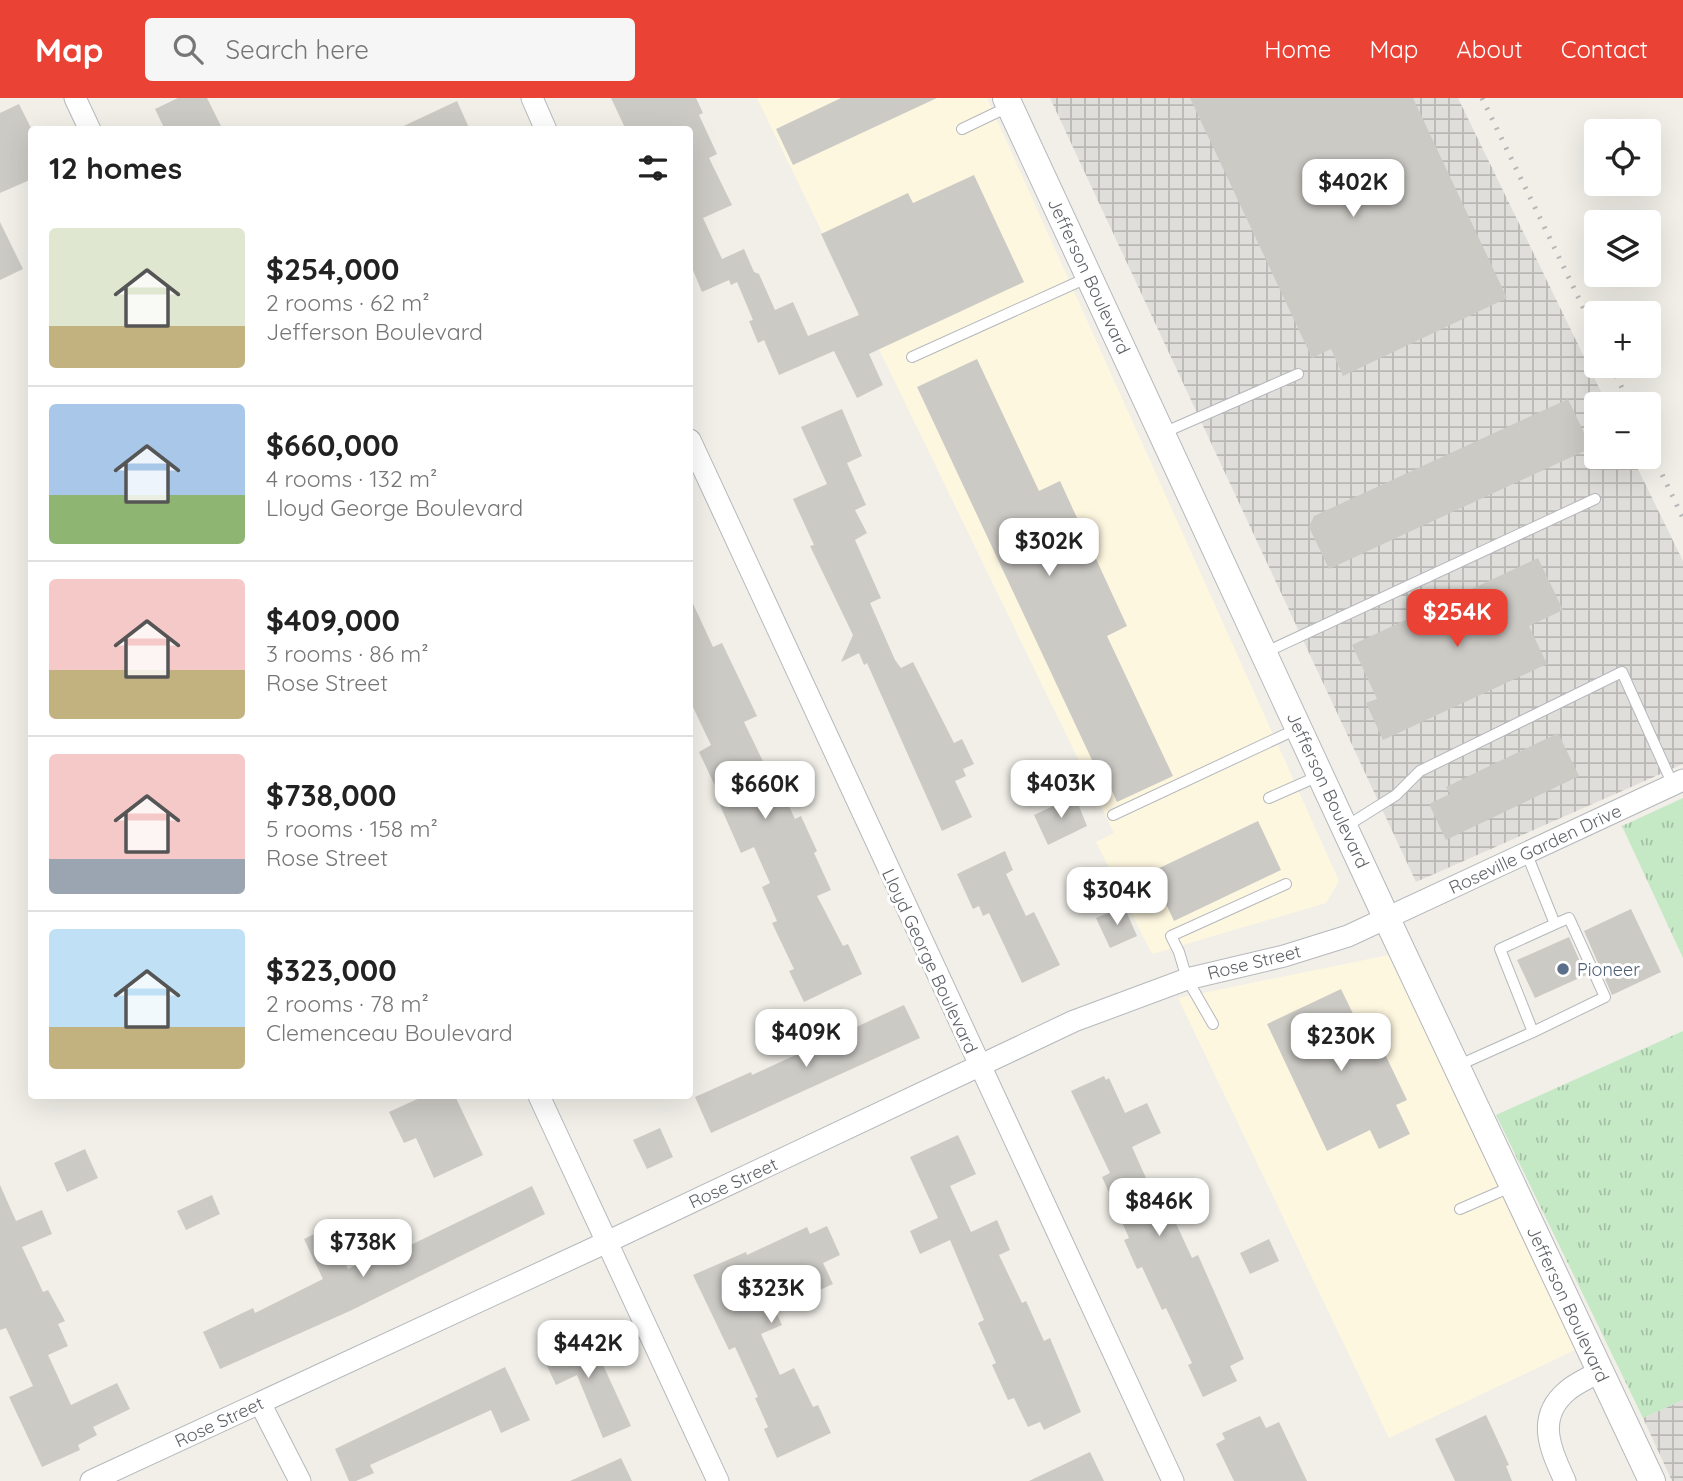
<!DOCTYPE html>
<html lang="en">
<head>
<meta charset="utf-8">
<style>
	:root { --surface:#fff; --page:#f6f6f6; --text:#222; --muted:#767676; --line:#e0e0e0; --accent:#ea4335 }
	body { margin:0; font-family:Quicksand,sans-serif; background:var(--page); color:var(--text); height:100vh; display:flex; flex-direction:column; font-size:26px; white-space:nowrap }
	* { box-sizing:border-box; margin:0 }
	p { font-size:23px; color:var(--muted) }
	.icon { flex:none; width:38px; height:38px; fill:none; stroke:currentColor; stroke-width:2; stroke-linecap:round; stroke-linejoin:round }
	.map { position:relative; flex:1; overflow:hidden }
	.drawer { position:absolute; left:28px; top:28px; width:665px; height:973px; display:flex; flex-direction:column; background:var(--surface); border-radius:7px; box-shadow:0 7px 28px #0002 }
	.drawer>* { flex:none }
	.fabs { position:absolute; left:1584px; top:21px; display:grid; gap:14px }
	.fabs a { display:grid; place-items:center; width:77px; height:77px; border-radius:7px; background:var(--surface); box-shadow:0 7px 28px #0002; font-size:35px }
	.price { position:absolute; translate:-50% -60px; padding:0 16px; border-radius:14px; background:#fff; color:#222; font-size:23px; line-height:46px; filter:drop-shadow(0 2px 4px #0008) }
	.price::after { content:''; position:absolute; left:50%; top:42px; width:21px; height:16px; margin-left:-10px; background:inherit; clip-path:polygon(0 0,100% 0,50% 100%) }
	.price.selected { background:var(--accent); color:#fff }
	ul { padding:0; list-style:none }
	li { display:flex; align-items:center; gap:21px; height:175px; padding:0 21px }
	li+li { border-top:2px solid var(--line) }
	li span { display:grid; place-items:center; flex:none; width:196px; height:140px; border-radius:7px; color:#555 }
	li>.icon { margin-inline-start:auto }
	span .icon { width:84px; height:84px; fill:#fffc; stroke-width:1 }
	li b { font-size:30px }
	h2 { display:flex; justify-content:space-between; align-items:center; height:84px; padding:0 21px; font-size:30px }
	header { display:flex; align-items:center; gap:42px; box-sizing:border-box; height:98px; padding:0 35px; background:var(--accent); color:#fff }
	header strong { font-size:33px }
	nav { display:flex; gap:38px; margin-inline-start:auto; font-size:24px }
	.search { width:490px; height:63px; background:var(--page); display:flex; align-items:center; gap:18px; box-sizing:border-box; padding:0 24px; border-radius:7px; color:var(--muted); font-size:26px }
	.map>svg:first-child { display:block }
</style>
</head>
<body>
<header>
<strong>Map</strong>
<div class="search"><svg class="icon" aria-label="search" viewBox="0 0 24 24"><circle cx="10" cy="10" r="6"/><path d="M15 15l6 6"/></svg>Search here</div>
<nav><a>Home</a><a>Map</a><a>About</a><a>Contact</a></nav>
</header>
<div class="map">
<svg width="1683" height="1383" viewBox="0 0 1683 1383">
	<defs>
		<pattern id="industrial-grid" width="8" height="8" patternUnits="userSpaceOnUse" patternTransform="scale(1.75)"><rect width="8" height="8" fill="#e0deda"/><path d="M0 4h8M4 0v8" fill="none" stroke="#b9b8b5"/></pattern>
		<pattern id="grass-tufts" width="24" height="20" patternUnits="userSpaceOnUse" patternTransform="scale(1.75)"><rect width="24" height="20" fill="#c5e8c5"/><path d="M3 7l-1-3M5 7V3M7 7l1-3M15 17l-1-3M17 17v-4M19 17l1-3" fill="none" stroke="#a3c0a4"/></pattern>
	</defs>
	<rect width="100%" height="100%" fill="#f1efe8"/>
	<!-- commercial -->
	<path fill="#fef7e0" d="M757 0H987L1339 783 1326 805 1152 856 1096 744 1114 735Z
		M1389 857 1575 1252 1389 1340 1178 900Z"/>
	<!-- industrial -->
	<path fill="url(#industrial-grid)" d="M1050 0H1458L1607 306H1596V359H1632L1683 463V666L1416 784Z
		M1683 1302V1383H1672L1643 1320Z"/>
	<!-- grass -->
	<path fill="url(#grass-tufts)" d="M1683 700V860L1622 728Z
		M1683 933V1302L1643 1320 1496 1017Z"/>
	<!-- building -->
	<path fill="#cccac5" d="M178 0H207L223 32H165L155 11Z
		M611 0H696L703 15 699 17 717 56 709 60 732 107 703 120 722 161 744 151 754 174 759 176 775 212 793 204 808 238 859 217 821 136 908 95 913 105 974 77 1024 184 869 256 883 287 857 300 834 253 779 277 764 242 758 245 749 223 753 222 737 184 731 187 729 182 702 194 690 165V32H626Z
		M841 0H937L793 67 776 31Z
		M1190 0H1413L1507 200 1343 278 1331 251 1312 260Z
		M457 3 470 32H395Z
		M19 6 32 32V81L0 95V15Z
		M0 124 23 171 0 182Z
		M977 261 1039 393 1060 383 1127 528 1107 538 1173 678 1117 704 1104 675 1099 677 917 289Z
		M1568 301 1591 350 1329 471 1309 429 1314 418Z
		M842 311 862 358 847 365 866 407 855 412 867 435 855 442 881 500 870 505 895 562 901 570 913 564 954 645 962 641 974 666 963 671 966 678 955 683 972 719 942 733 867 565 864 567 859 555 841 564 853 537 810 448 814 447 793 401 827 386 801 329Z
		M1538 460 1563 512 1529 528 1547 566 1383 642 1366 605 1377 601 1352 547Z
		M690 499 713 549 722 545 757 618 744 624 769 676 773 674 795 721 801 718 817 753 814 755 831 792 817 798 843 848 848 846 862 876 804 904 789 873 794 871 772 825 777 823 762 789 770 785 754 749 741 755 715 696 718 694 699 654 711 647 690 603Z
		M1558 635 1579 678 1446 742 1429 706 1450 696 1446 689Z
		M1075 698 1087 728 1048 747 1034 717Z
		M1258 723 1281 772 1174 823 1151 774Z
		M1005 753 1013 772 1006 776 1026 818 1034 814 1060 867 1022 885 989 815 983 818 979 808 973 811 957 776Z
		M1124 808 1137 838 1110 850 1096 820Z
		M1631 811 1661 874 1612 897 1584 833Z
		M1569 839 1586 877 1535 900 1517 862Z
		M1341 891 1361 932 1371 927 1407 1002 1396 1007 1410 1036 1379 1051 1370 1032 1327 1053 1267 926Z
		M904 907 920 940 711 1035 695 999 751 974 752 977Z
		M1104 978 1106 982 1109 980 1125 1015 1147 1005 1161 1035 1132 1049 1165 1122 1173 1119 1192 1160 1198 1157 1244 1261 1230 1268 1237 1283 1203 1299 1188 1267 1192 1265 1166 1210 1162 1212 1142 1169 1137 1171 1124 1142 1129 1140 1102 1079 1110 1075 1071 993Z
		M424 998H455L483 1057 434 1080 416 1040 404 1045 389 1014Z
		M660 1030 673 1059 647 1071 633 1042Z
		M958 1037 976 1076 950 1088 971 1134 997 1122 1010 1152 999 1157 1022 1205 1026 1203 1044 1243 1050 1240 1081 1314 1044 1332 1040 1324 1028 1329 1014 1300 1008 1302 992 1267 996 1265 978 1225 984 1222 950 1142 920 1156 910 1133 938 1120 910 1059Z
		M85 1051 98 1080 67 1094 54 1065Z
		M0 1087 16 1123 42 1112 52 1136 22 1149 43 1194 48 1192 65 1223 58 1226 68 1248 48 1257 71 1307 117 1285 130 1311 93 1329 97 1337 78 1347 80 1352 42 1369 9 1299 33 1288 6 1230 0 1232Z
		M532 1088 545 1116 352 1212 220 1271 203 1234 253 1210 255 1215 323 1181 304 1141 327 1130 348 1171 385 1153 388 1158Z
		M212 1097 220 1116 186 1132 177 1113Z
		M827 1128 840 1157 823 1165 833 1186 775 1212 782 1227 761 1236 780 1277 794 1270 813 1309 818 1307 831 1335 777 1360 764 1331 768 1329 755 1300 758 1299 735 1249 729 1252 693 1177 746 1154 747 1157 807 1129 810 1136Z
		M1269 1141 1279 1163 1250 1176 1240 1155Z
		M587 1232 631 1328 603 1340 577 1277 556 1287 540 1253Z
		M505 1269 530 1322 501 1335 491 1312 370 1367 374 1375 356 1383H349L335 1351Z
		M1486 1317 1509 1367 1506 1368 1512 1383H1455L1435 1341Z
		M1260 1318 1266 1330 1279 1324 1307 1383H1234L1216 1346 1225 1341 1222 1335Z
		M1090 1354 1104 1383H1029Z
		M621 1360 632 1383H570Z"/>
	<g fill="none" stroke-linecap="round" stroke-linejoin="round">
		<defs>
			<path id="service" d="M962 31 1010 8
				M912 259 1089 179
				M1163 335 1298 276
				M1264 555 1595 401
				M1269 700 1321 677
				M1113 717 1299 630
				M1345 729 1396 697 1420 673 1622 574 1673 687
				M1213 926 1187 881 1179 854 1171 838 1286 786
				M1533 934 1605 899 1569 820 1555 826
				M1457 968 1533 934 1500 851 1555 826 1526 754
				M1460 1111 1513 1088"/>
			<path id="minor" d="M75 0 90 32
				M532 0 546 32
				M690 342 1173 1383
				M539 998 718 1383
				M260 1305 300 1383
				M91 1383 607 1144 1074 923 1187 881 1284 858 1348 838 1683 682
				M1565 1383C1551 1352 1535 1320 1567 1293 1576 1285 1589 1280 1600 1273"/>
			<path id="tertiary" d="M1006 0 1386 819 1652 1383"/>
		</defs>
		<!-- service casing -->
		<use href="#service" stroke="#b5b8bc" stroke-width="12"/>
		<!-- minor casing -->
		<use href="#minor" stroke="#b5b8bc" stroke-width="23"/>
		<!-- tertiary casing -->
		<use href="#tertiary" stroke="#b5b8bc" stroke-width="28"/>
		<!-- service -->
		<use href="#service" stroke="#fff" stroke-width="10"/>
		<!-- minor -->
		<use href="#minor" stroke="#fff" stroke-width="21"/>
		<!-- tertiary -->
		<use href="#tertiary" stroke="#fff" stroke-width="26"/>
		<!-- rail -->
		<path stroke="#b6b7b8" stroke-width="5" stroke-dasharray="2 9" stroke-linecap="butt" d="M1482 0 1596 236
			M1611 268 1630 306
			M1648 347 1683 420"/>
	</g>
	<!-- markers -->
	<circle fill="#5c6f8a" stroke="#fff" stroke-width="2.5" cx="1563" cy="871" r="7"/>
	<g text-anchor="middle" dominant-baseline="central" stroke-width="6" stroke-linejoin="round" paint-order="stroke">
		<!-- street labels -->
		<g font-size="18" fill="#5f6368" stroke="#fff">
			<text transform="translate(1089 178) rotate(65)">Jefferson Boulevard</text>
			<text transform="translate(1328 692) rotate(65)">Jefferson Boulevard</text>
			<text transform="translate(1535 751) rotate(-25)">Roseville Garden Drive</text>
			<text transform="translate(930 863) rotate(65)">Lloyd George Boulevard</text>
			<text transform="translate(1254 864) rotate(-14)">Rose Street</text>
			<text transform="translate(733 1085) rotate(-25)">Rose Street</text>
			<text transform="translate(1568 1206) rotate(65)">Jefferson Boulevard</text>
			<text transform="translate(219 1324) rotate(-25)">Rose Street</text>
		</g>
		<!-- service labels -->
		<g font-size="18" fill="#4e5e75" stroke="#fff" text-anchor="start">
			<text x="1577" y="871">Pioneer</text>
		</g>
	</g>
</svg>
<div class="fabs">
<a><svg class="icon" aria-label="locate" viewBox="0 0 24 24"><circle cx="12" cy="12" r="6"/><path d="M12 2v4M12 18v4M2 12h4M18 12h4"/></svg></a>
<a><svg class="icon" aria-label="layers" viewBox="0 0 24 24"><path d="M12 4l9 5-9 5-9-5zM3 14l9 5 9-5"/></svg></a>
<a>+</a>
<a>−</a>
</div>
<b class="price" style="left:1353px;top:121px">$402K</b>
<b class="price" style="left:1049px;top:480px">$302K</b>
<b class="price selected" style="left:1457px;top:551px">$254K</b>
<b class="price" style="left:1061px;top:722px">$403K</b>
<b class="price" style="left:765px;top:723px">$660K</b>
<b class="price" style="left:1117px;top:829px">$304K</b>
<b class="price" style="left:806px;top:971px">$409K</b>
<b class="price" style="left:1341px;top:975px">$230K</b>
<b class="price" style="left:1159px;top:1140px">$846K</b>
<b class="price" style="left:363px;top:1181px">$738K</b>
<b class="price" style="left:771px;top:1227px">$323K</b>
<b class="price" style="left:588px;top:1282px">$442K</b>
<section class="drawer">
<h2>12 homes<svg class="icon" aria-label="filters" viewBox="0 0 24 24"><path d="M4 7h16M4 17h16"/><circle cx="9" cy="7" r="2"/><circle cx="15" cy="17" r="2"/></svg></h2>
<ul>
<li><span style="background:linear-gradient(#dfe7d0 70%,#c2b280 0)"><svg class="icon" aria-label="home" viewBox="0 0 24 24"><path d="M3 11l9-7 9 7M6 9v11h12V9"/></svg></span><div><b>$254,000</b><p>2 rooms · 62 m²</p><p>Jefferson Boulevard</p></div></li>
<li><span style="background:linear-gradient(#a9c7e8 65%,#8fb573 0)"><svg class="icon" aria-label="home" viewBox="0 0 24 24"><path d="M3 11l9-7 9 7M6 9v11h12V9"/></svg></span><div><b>$660,000</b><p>4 rooms · 132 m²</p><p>Lloyd George Boulevard</p></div></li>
<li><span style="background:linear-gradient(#f6c9c9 65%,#c2b280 0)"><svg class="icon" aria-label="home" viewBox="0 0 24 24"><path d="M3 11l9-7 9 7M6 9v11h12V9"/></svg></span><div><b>$409,000</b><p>3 rooms · 86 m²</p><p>Rose Street</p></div></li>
<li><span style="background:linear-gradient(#f6c9c9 75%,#9aa5b1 0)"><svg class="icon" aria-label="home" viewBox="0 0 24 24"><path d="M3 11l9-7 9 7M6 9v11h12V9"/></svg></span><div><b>$738,000</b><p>5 rooms · 158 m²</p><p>Rose Street</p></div></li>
<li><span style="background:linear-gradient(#bfe0f5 70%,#c2b280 0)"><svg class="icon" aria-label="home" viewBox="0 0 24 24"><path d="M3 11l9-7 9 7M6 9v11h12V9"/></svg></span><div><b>$323,000</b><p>2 rooms · 78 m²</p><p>Clemenceau Boulevard</p></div></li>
</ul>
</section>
</div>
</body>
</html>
